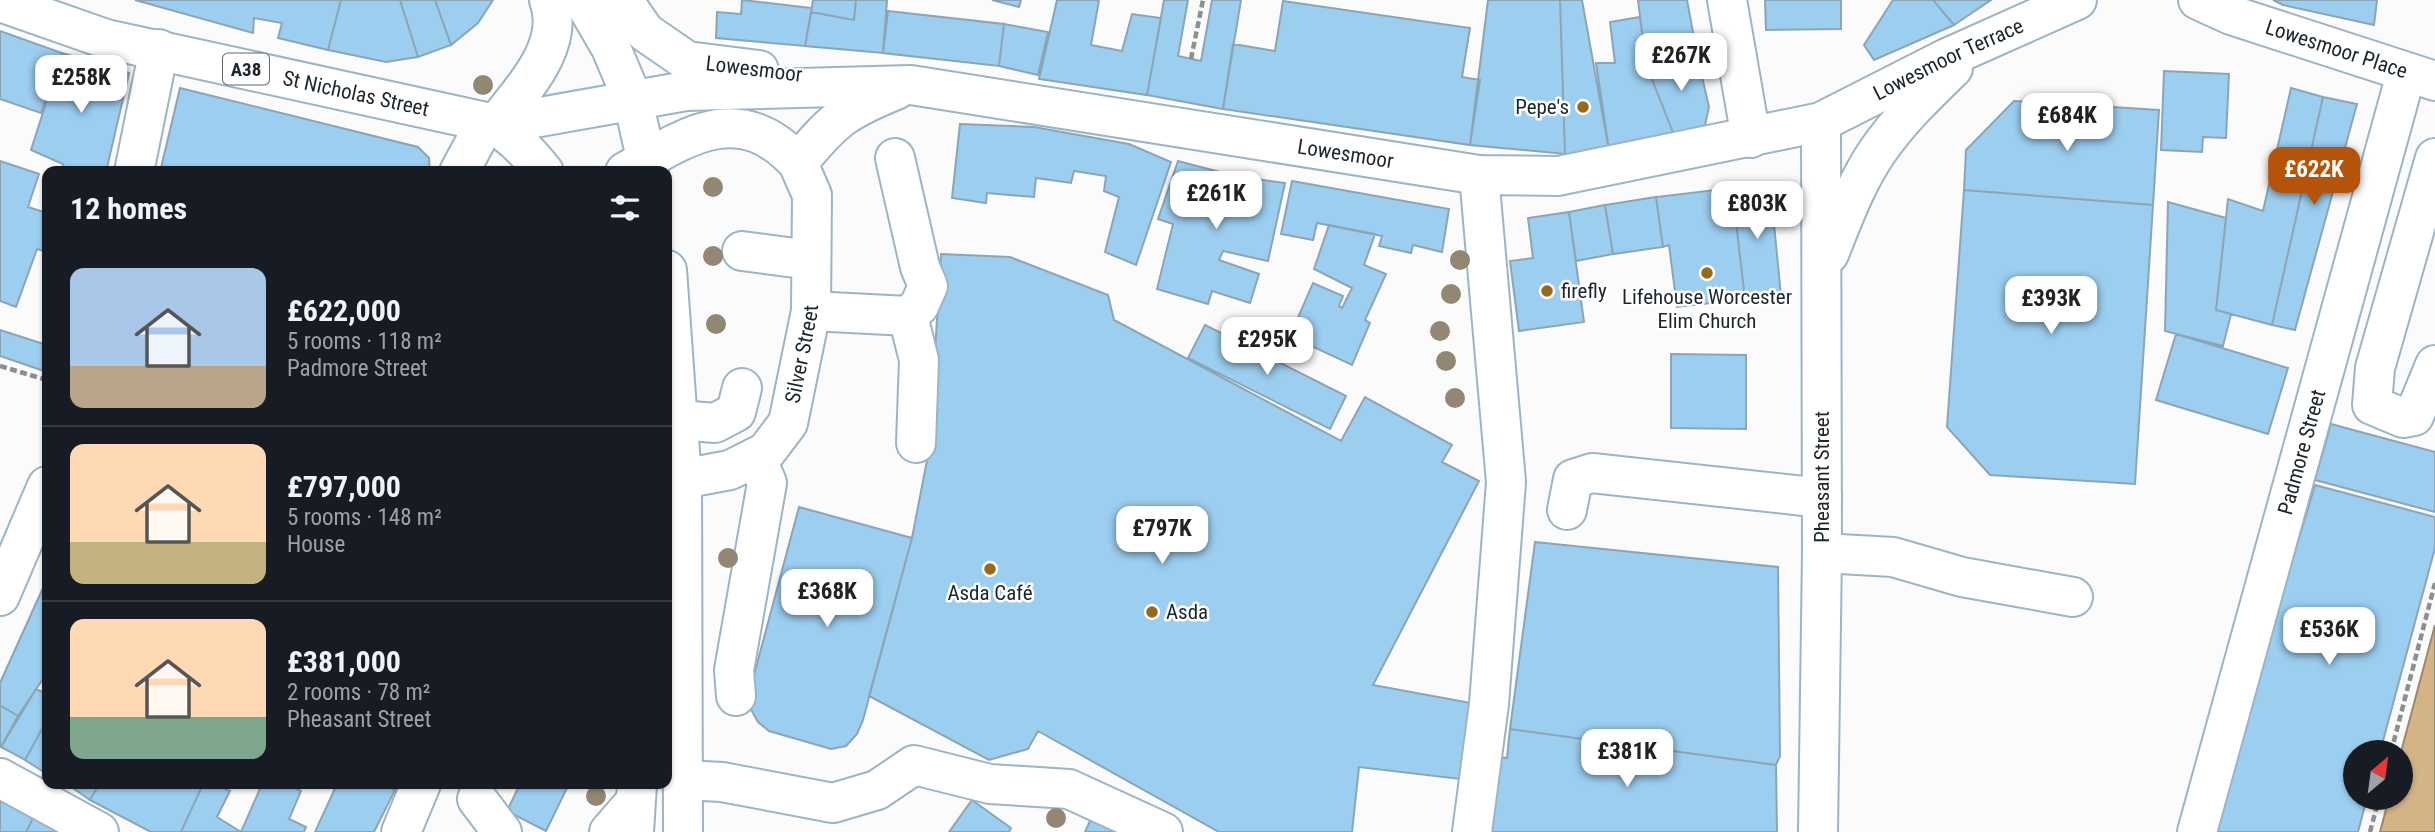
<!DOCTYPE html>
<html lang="en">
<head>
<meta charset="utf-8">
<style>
	:root { --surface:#171b24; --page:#20242c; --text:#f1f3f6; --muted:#9ea1a6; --line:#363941; --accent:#b45309 }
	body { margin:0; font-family:"Roboto Condensed",sans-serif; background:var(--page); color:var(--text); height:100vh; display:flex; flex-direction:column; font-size:26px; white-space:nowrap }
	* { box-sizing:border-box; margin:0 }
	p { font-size:23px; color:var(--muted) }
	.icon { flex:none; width:38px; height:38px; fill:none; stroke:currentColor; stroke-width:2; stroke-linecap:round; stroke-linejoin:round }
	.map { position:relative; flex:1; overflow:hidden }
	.drawer { position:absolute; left:42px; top:166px; width:630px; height:623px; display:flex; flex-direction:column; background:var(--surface); border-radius:14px; box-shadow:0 2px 5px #0004 }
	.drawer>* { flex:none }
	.needle { width:46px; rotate:29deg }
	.tools { position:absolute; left:2343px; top:740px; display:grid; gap:14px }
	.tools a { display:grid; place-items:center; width:70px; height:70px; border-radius:50%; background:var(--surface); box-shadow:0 2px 5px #0004; font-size:35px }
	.price { position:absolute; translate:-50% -60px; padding:0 16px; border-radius:14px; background:#fff; color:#222; font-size:23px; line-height:46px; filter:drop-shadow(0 2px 4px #0008) }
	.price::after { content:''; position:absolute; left:50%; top:42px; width:21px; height:16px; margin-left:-10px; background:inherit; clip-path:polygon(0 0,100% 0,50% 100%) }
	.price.selected { background:var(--accent); color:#fff }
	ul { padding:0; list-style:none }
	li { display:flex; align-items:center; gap:21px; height:175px; padding:0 28px }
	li+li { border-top:2px solid var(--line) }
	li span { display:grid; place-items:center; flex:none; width:196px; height:140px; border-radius:14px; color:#555 }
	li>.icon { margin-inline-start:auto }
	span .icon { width:84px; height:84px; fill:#fffc; stroke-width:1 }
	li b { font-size:30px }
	h2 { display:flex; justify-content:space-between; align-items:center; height:84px; padding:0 28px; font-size:30px }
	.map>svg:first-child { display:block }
</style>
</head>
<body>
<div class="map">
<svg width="2435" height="832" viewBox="0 0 2435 832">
	<rect width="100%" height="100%" fill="#fbfbfb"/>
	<!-- water -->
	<path fill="#d4b386" stroke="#9c886b" stroke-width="2" d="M2435 625V832H2380L2389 798H2401V752Z"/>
	<!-- building -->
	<path fill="#9ccef0" stroke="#8ba5b7" stroke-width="2" d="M135 0H341L328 50 278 38 282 23 254 18 253 33Z
		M341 0H400L418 57 386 62 328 50Z
		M400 0H435L451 45 418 57Z
		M435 0H493L478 23 451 45Z
		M742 0 812 8 805 46 716 38 717 12 741 14Z
		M813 0H856L854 20 811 12Z
		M856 0H887L883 53 805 46 811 12 854 20Z
		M992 0H1021L1019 7Z
		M1057 0H1099L1091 45 1122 51 1132 14 1161 18 1147 95 1039 79Z
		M1164 0H1188L1178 56 1201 61 1212 0H1241L1223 109 1147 95Z
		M1488 0H1560L1565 154 1470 145Z
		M1560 0H1582L1609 150 1565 154Z
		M1638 0H1687L1698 59 1646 64Z
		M1765 0H1841V29L1766 30Z
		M1893 0H1933L1954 25 1874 60 1864 45Z
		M1933 0H1991L1954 25Z
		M2273 0H2377L2374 25 2283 5Z
		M1283 1 1470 28 1462 77 1480 80 1470 145 1223 109 1233 44 1275 51Z
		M888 11 1004 24 999 66 883 53Z
		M1640 17 1646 64 1674 135 1609 150 1596 63H1615L1610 22Z
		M1004 24 1048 32 1038 75 999 66Z
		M0 31 62 53 41 113 0 99Z
		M62 53 129 73 106 172H61L63 164 31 150Z
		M1698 59 1709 107 1705 125 1674 135 1646 64Z
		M2164 71 2229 74 2226 138 2203 137 2202 152 2161 150Z
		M180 88 418 147 429 158 430 172H160Z
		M2291 88 2323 97 2272 325 2216 310 2228 199 2263 211Z
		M2323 97 2357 104 2295 330 2272 325Z
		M2014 101 2159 110 2153 205 1964 190 1966 150Z
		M960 124 1034 127 1129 144 1171 162 1136 265 1105 252 1119 197 1104 191 1106 176 1074 171 1071 183 1036 178 1034 197 987 193 986 203 952 198Z
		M0 161 39 174 28 207 47 213V252L37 249 16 307 0 301Z
		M1178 161 1235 176 1285 183 1268 261 1223 251 1219 260 1259 274 1250 303 1212 291 1208 304 1157 289 1173 224 1158 219Z
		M1292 181 1449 209 1442 252 1413 245 1411 253 1379 246 1382 236 1317 223 1313 240 1281 234Z
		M1770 183 1781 296 1745 299 1732 188Z
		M1732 188 1745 299 1677 307 1669 245 1663 247 1656 197Z
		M1964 190 2153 205 2135 484 1990 475 1947 427Z
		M1656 197 1663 247 1613 254 1605 205Z
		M2168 202 2226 218 2216 310 2231 314 2223 346 2165 331Z
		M1605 205 1613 254 1576 261 1569 212Z
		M1569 212 1584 322 1519 331 1510 261 1533 258 1528 218Z
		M1329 225 1375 234 1364 265 1386 274 1365 320 1370 323 1352 365 1290 336 1313 283 1343 296 1339 306 1342 308 1352 288 1314 269Z
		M941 254 1010 257 1108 295 1114 320 1341 441 1365 397 1452 445 1442 462 1479 481 1373 685 1471 703 1460 779 1359 767 1352 832H1219L1038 731 1028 749 989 760 869 696 912 538 929 450Z
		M1205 325 1346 396 1330 429 1188 358Z
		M0 330 47 345V372L0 356Z
		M2176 334 2288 368 2268 434 2156 400Z
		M1671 354 1746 355V429L1671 428Z
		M2331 424 2435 452V512L2315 480Z
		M2315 485 2435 517V548L2380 752H2356V798H2367L2358 832H2211Z
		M799 507 912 538 863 720 857 734 846 746 831 749 769 731 758 722 749 706 750 690Z
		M1535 542 1778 567 1780 756 1776 765 1510 729Z
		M47 579V673L18 716 0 705V683Z
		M36 689 47 694V720L25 760 1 747Z
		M0 705 18 716 1 747 0 746Z
		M47 720V774L25 760Z
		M1510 729 1776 765 1777 832H1489L1498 757 1507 758Z
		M67 784H99L90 800Z
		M99 784H203L181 832H151L90 800Z
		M203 784H214L230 791 217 817 241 832H181Z
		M262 784H287L301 791 289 819 306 827 304 832H241Z
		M337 784H383L395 790 374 832H315Z
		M520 784H569L546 831 507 811Z
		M0 795 35 814 26 832H0Z
		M972 800 1011 828 1009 832H949Z
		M35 814 64 832H26Z
		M1093 814 1132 832H1085Z"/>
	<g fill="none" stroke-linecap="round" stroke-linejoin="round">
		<defs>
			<g id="minor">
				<path d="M623 0 645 32 687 61 759 70"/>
				<path d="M1727 0 1751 138"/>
				<path id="s1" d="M495 125 686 91 911 85 1479 175 1558 176 1821 122"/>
				<path d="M2435 158 2375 368 2372 405 2403 418 2414 416 2435 365"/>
				<path d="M134 172 159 49"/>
				<path d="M459 172 486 122"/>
				<path d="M625 172C687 136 739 99 798 163"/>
				<path d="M742 251 810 260"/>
				<path d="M811 311 908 316 919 306 928 286 920 267 895 158"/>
				<path d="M908 316 919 360 916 443"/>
				<path d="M680 420 715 423 736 412 742 388"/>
				<path id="s2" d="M682 479 730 470 766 452 788 423 811 311 812 195 798 163C833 120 844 111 896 90"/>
				<path d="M1567 510 1573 479 1592 473 1822 498"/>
				<path d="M1822 553 1893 557 1962 577 2073 597"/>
				<path d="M0 596 47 486"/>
				<path d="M736 696 734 670 767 483 756 457"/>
				<path d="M0 778 99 832"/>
				<path d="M684 780 722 782 833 803 877 790 914 765 990 784 1069 789 1163 832"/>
				<path d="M477 799 502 832"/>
				<path d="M401 832 421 784"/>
				<path d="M609 832 635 802"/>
				<path d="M1472 832 1489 704 1506 482 1479 175"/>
				<path id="s3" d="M2197 832 2406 74"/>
			</g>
			<g id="major">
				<path d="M583 0 611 48 633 100 649 172"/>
				<path id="s4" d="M2198 0 2231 15 2435 81"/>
				<path id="s5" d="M0 2 106 39 486 122C508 130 529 153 544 172"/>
				<path d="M495 125C521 91 566 47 549 0"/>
				<path d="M1829 254C1843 219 1856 183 1877 152 1899 120 1926 94 1953 68"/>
				<path d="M667 270 682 479 683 832"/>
				<path d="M634 832 637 784"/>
				<path id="s6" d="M1818 832 1822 553 1821 122 1947 58 2077 0"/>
			</g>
		</defs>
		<!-- minor casing -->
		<use href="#minor" stroke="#9bb5c7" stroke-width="42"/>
		<!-- major casing -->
		<use href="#major" stroke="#9bb5c7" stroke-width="42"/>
		<!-- path -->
		<path stroke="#8a8f92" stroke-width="4.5" stroke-dasharray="7 3.5" stroke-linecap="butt" d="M1191 59 1203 0
			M0 366 47 380
			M2391 752 2435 583
			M2370 832 2379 798"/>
		<!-- minor -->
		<use href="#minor" stroke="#fff" stroke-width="38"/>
		<!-- major -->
		<use href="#major" stroke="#fff" stroke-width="38"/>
	</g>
	<!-- trees -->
	<g fill="#938672">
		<circle cx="483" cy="85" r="10"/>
		<circle cx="713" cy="187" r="10"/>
		<circle cx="713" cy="256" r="10"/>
		<circle cx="1460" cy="260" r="10"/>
		<circle cx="1451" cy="294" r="10"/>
		<circle cx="716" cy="324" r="10"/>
		<circle cx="1440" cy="331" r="10"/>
		<circle cx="1446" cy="361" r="10"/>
		<circle cx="1455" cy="398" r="10"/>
		<circle cx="728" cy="558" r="10"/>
		<circle cx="596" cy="796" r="10"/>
		<circle cx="1056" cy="818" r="10"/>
	</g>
	<!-- markers -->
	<g fill="#986919" stroke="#fff" stroke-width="2.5">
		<circle cx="1583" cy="107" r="7"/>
		<circle cx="1707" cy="273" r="7"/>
		<circle cx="1547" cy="291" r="7"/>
		<circle cx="990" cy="569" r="7"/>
		<circle cx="1152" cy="612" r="7"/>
	</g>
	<g text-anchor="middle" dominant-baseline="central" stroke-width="5" stroke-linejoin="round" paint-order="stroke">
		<!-- shield labels -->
		<rect fill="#fff" stroke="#5f666b" stroke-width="2" x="223" y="53.5" width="46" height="31" rx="5"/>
		<g font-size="19" font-weight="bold" fill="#1b252c">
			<text x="246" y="69">A38</text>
		</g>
		<!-- street labels -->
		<g font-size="21" fill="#1b252c" stroke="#fff">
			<text stroke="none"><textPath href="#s4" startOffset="147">Lowesmoor Place</textPath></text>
			<text stroke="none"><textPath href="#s6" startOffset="852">Lowesmoor Terrace</textPath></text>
			<text transform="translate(754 69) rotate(7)">Lowesmoor</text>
			<text stroke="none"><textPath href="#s5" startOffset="368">St Nicholas Street</textPath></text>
			<text stroke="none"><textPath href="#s1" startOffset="859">Lowesmoor</textPath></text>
			<text stroke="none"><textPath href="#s2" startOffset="196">Silver Street</textPath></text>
			<text stroke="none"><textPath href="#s3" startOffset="394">Padmore Street</textPath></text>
			<text transform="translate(1822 477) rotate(-90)">Pheasant Street</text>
		</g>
		<!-- poi labels -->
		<g font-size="21" fill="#1b252c" stroke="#fff" text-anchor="start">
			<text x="1569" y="107" text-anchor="end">Pepe's</text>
			<text x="1561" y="291">firefly</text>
			<text x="1707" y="297" text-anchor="middle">Lifehouse Worcester<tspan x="1707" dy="24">Elim Church</tspan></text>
			<text x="990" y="593" text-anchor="middle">Asda Café</text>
			<text x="1166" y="612">Asda</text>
		</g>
	</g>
</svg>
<div class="tools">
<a><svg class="needle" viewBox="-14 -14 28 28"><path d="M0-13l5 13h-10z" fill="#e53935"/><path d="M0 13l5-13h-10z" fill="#9ea1a6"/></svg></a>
</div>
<b class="price" style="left:1681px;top:93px">£267K</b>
<b class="price" style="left:81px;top:115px">£258K</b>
<b class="price" style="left:2067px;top:153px">£684K</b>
<b class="price selected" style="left:2314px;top:207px">£622K</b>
<b class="price" style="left:1216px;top:231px">£261K</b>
<b class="price" style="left:1757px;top:241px">£803K</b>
<b class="price" style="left:2051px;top:336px">£393K</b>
<b class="price" style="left:1267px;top:377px">£295K</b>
<b class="price" style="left:1162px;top:566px">£797K</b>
<b class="price" style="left:827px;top:629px">£368K</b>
<b class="price" style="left:2329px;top:667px">£536K</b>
<b class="price" style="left:1627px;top:789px">£381K</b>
<section class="drawer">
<h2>12 homes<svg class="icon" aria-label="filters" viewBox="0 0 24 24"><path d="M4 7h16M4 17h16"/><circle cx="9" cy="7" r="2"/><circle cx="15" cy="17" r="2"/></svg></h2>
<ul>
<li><span style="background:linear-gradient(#a9c7e8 70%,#b9a48a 0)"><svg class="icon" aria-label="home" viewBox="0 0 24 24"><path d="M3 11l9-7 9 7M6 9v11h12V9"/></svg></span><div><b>£622,000</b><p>5 rooms · 118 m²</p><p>Padmore Street</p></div></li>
<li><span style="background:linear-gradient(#ffd9b3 70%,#c2b280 0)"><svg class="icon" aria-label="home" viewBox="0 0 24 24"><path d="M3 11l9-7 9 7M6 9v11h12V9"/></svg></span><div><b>£797,000</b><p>5 rooms · 148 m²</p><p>House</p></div></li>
<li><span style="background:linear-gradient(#ffd9b3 70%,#7fa58c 0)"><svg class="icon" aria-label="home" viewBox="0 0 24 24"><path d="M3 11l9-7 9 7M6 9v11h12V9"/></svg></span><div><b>£381,000</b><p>2 rooms · 78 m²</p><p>Pheasant Street</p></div></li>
</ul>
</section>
</div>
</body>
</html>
